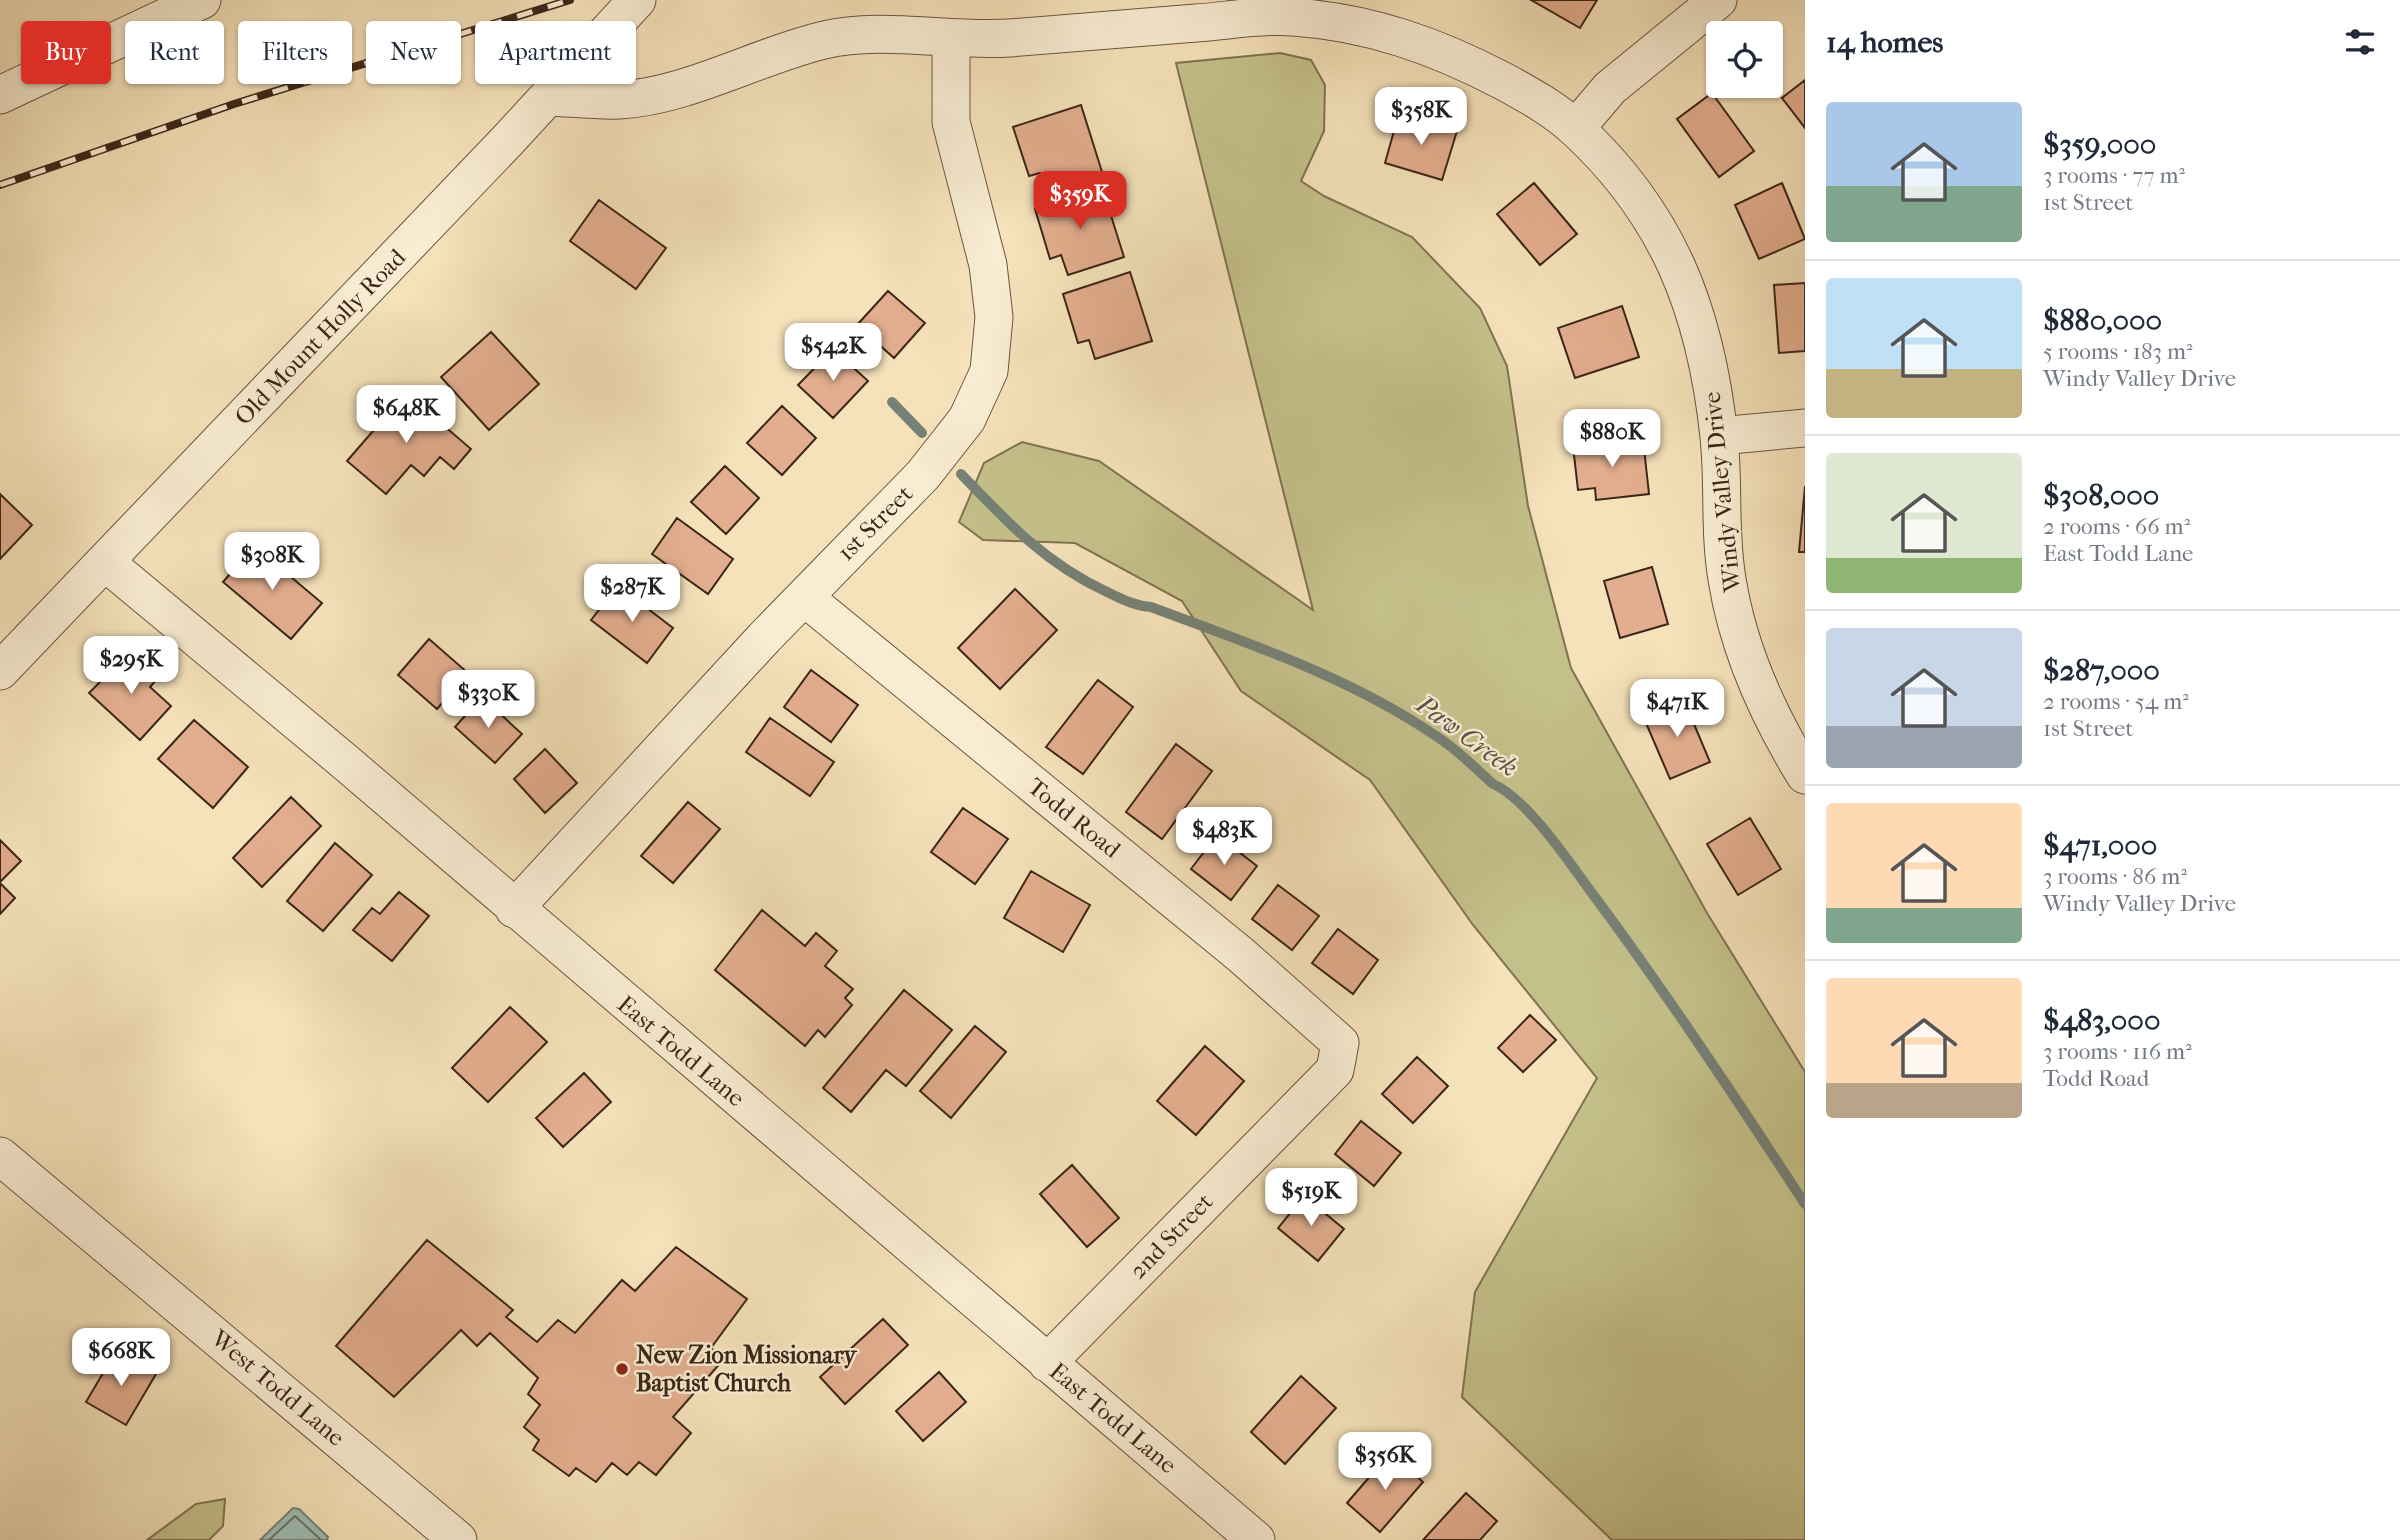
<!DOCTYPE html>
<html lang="en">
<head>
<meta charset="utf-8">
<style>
	:root { --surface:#fff; --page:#f2f2f3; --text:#1f2937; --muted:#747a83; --line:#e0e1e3; --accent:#d93025 }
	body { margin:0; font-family:"IM FELL French Canon",serif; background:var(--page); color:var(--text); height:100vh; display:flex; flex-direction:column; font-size:26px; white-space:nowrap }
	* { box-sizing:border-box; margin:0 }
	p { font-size:23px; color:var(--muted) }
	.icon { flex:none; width:38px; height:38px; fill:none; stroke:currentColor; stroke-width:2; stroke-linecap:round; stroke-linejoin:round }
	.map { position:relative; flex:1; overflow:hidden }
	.panel { display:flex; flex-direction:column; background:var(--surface); width:595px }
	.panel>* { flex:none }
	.banner { position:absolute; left:21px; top:21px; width:665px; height:63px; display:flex; gap:14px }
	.fabs { position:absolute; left:1706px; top:21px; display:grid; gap:14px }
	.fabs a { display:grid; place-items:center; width:77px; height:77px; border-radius:7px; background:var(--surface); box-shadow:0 2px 5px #0004; font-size:35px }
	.price { position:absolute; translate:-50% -60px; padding:0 16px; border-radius:14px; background:#fff; color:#222; font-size:23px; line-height:46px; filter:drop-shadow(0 2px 4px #0008) }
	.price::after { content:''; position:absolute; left:50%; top:42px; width:21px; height:16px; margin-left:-10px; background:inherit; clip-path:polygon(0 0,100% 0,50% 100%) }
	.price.active { background:var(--accent); color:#fff }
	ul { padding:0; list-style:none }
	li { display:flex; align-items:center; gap:21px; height:175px; padding:0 21px }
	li+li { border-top:2px solid var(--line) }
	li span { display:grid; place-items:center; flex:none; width:196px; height:140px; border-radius:7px; color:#555 }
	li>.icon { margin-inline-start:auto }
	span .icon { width:84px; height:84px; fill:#fffc; stroke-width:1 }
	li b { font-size:30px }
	h2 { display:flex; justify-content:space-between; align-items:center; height:84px; padding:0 21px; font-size:30px }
	.pill { padding:0 24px; border-radius:7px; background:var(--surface); box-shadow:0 2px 5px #0004; font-size:24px; line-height:63px }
	.pill.active { background:var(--accent); color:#fff }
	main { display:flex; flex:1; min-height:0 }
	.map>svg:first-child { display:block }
</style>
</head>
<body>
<main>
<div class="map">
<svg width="1805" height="1540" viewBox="0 0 1805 1540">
	<rect width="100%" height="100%" fill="#f5e2ba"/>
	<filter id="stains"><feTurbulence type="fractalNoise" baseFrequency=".00286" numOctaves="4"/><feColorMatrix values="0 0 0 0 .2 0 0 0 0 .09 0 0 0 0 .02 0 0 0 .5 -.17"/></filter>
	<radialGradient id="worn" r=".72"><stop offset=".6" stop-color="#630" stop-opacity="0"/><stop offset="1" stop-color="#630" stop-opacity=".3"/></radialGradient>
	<!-- green -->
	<path fill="#c4c08a" stroke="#807352" stroke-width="2" d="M1280 53 1311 60 1325 85 1324 131 1301 181 1324 196 1412 237 1480 308 1507 366 1528 506 1571 668 1707 913 1805 1072V1540H1612L1462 1397 1475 1292 1597 1078 1473 925 1370 780 1241 691 1182 601 1075 543 983 540 959 522 984 463 1022 442 1099 461 1313 610 1176 63Z
		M225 1499 223 1526 209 1540H147L196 1504Z"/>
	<!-- water -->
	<path fill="#9cbdb2" stroke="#768175" stroke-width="2" d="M293 1508 299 1509 328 1537 327 1540H260Z"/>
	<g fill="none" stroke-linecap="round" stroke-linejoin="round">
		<!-- shore -->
		<path stroke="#6c7266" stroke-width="2" d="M269 1540 295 1516 321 1540"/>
		<!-- stream -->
		<path stroke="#768175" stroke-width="10" d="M892 402 922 433
			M961 474C1006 521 1045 563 1105 591 1120 598 1134 606 1151 607 1247 643 1350 677 1436 736 1457 749 1475 768 1493 784 1526 798 1567 859 1589 889 1665 991 1735 1097 1805 1204"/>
	</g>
	<!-- building -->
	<path fill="#e3ae8f" stroke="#3c2619" stroke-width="2" d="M1531 0H1597L1580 28Z
		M1805 80V128L1782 98Z
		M1712 93 1754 151 1719 177 1677 119Z
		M1081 105 1103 175 1046 193 1040 173 1029 176 1013 127Z
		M1399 113 1457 131 1442 180 1385 163Z
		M1534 183 1577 234 1540 265 1497 214Z
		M1782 183 1805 239 1759 259 1735 205Z
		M1102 187 1124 257 1068 275 1061 255 1050 259 1035 209Z
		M599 200 666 248 636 289 570 241Z
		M1130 272 1152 341 1095 359 1089 340 1078 343 1063 294Z
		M1805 283V351L1779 353 1774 285Z
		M888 291 925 323 894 358 857 325Z
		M1622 306 1639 357 1575 378 1558 328Z
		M491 332 539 384 489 430 441 377Z
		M833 349 868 381 833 418 798 385Z
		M406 393 471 449 454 469 440 457 424 476 411 465 386 494 347 461Z
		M782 406 816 438 782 475 747 443Z
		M1643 439 1649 494 1596 500 1595 488 1578 490 1573 446Z
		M725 466 759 498 726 534 691 502Z
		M1805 486V552H1799Z
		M0 494 32 525 0 559Z
		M677 518 733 559 708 594 652 554Z
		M254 546 322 603 291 639 223 582Z
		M1652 567 1668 624 1620 638 1604 581Z
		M618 586 673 628 647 663 591 620Z
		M1015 589 1057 630 1000 689 958 648Z
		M429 639 468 673 437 709 398 675Z
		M130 652 158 678 150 687 171 706 140 740 89 693Z
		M811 670 858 705 831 742 784 707Z
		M1098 680 1133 707 1083 774 1046 747Z
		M482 697 522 734 495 763 455 727Z
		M1683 698 1710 762 1670 779 1643 716Z
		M770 718 834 762 810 796 746 752Z
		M194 720 248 767 213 808 158 759Z
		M1176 744 1212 771 1162 839 1126 812Z
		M545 749 577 783 545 813 514 779Z
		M291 797 321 826 262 887 233 858Z
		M688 802 720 829 673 883 641 856Z
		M963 808 1008 839 975 884 931 852Z
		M1750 818 1781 869 1738 895 1707 844Z
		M1217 835 1257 866 1231 900 1191 869Z
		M0 840 21 861 0 882Z
		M335 843 372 875 323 931 287 901Z
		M1031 871 1090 905 1063 952 1004 918Z
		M0 883 15 898 0 914Z
		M1278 885 1319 916 1292 950 1252 919Z
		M399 892 429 916 392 961 353 930 372 908 380 914Z
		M762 910 805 946 816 933 837 951 825 966 853 989 845 998 852 1005 825 1037 818 1030 805 1046 715 970Z
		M1338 929 1378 960 1353 994 1312 963Z
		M904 990 952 1030 906 1086 886 1070 851 1112 823 1088Z
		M510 1007 547 1042 488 1102 452 1068Z
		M1530 1015 1556 1040 1523 1072 1498 1048Z
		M975 1026 1006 1052 951 1118 920 1091Z
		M1205 1046 1244 1081 1196 1135 1157 1101Z
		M1417 1057 1448 1086 1413 1123 1382 1094Z
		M584 1073 611 1102 563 1147 536 1118Z
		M1361 1121 1401 1153 1374 1186 1335 1154Z
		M1072 1165 1119 1218 1087 1247 1040 1194Z
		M1304 1196 1344 1229 1318 1261 1278 1228Z
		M427 1240 513 1310 506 1317 537 1342 558 1320 575 1333 622 1280 635 1291 676 1247 747 1299 711 1348 723 1360 673 1417 691 1433 656 1475 639 1462 627 1475 612 1463 596 1482 576 1468 569 1476 533 1450 539 1440 524 1427 540 1405 528 1394 538 1378 490 1333 477 1346 461 1330 394 1397 336 1346Z
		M883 1319 908 1345 845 1404 820 1377Z
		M116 1351 156 1374 126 1425 86 1402Z
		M939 1372 966 1402 923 1441 896 1411Z
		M1301 1376 1336 1408 1285 1464 1251 1432Z
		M1390 1453 1423 1482 1380 1532 1347 1503Z
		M1466 1493 1497 1521 1480 1540H1423Z"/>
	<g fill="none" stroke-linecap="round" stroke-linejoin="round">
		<defs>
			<path id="minor" d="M0 95 202 0
				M549 97C572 98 597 101 620 100 688 96 757 56 824 40 880 26 950 42 1010 38 1072 33 1134 28 1196 23 1227 21 1261 14 1293 17 1369 22 1436 46 1503 81 1529 95 1556 110 1577 130 1618 168 1653 215 1676 265 1700 318 1713 379 1719 437 1724 484 1719 532 1727 579 1738 649 1768 715 1805 775
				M1576 128 1610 88 1718 0
				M1719 436 1805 428
				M105 562 344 761 1256 1540
				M804 597 1241 955 1340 1043 1335 1070 1047 1363
				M0 671 508 140 637 0
				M514 909 764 638 923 475 967 419 989 371 994 317 988 265 951 122V40
				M0 1156 458 1540"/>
		</defs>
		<!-- minor casing -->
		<use href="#minor" stroke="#6a5541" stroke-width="39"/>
		<!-- minor -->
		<use href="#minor" stroke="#f8ecd2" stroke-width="37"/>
		<defs>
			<path id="rail" d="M0 185 234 104 570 0"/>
		</defs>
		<!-- rail casing -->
		<use href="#rail" stroke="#3c2619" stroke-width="8"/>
		<!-- rail -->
		<use href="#rail" stroke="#f8ecd2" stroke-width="5" stroke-dasharray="16" stroke-linecap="butt"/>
	</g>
	<!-- markers -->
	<circle fill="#8f2418" stroke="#f8ecd2" stroke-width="2.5" cx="622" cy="1369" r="7"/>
	<g text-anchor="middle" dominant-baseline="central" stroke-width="5" stroke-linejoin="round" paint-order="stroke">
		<!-- street labels -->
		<g font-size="24" fill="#3c2619" stroke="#f8ecd2">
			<text transform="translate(320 337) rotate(-46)">Old Mount Holly Road</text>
			<text transform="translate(1722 492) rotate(-96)">Windy Valley Drive</text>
			<text transform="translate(875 523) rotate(-45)">1st Street</text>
			<text transform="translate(1074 818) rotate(39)">Todd Road</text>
			<text transform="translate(681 1051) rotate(40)">East Todd Lane</text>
			<text transform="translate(1171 1236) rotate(-46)">2nd Street</text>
			<text transform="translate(278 1388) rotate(40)">West Todd Lane</text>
			<text transform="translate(1113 1418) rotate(40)">East Todd Lane</text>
		</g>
		<!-- poi labels -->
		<g font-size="24" font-weight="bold" fill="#3c2619" stroke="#f8ecd2" text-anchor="start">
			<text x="636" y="1355">New Zion Missionary<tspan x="636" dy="28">Baptist Church</tspan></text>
		</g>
		<!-- water labels -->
		<g font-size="26" font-style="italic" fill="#595347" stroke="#f8ecd2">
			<text transform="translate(1467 736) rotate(36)">Paw Creek</text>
		</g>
	</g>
	<rect width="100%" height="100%" filter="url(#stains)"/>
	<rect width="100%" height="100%" fill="url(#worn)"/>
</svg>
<div class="fabs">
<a><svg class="icon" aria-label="locate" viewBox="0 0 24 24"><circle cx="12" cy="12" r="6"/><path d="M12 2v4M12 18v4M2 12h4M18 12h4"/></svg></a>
</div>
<b class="price" style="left:1421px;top:147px">$358K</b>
<b class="price active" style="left:1080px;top:231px">$359K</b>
<b class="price" style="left:833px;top:383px">$542K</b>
<b class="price" style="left:406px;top:445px">$648K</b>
<b class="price" style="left:1612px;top:469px">$880K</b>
<b class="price" style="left:272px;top:592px">$308K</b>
<b class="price" style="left:632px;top:624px">$287K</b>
<b class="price" style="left:131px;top:696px">$295K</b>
<b class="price" style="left:488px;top:730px">$330K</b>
<b class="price" style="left:1677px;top:739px">$471K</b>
<b class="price" style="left:1224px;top:867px">$483K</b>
<b class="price" style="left:1311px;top:1228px">$519K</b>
<b class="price" style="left:121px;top:1388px">$668K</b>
<b class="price" style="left:1385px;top:1492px">$356K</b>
<div class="banner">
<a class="pill active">Buy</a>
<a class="pill">Rent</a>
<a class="pill">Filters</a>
<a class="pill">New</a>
<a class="pill">Apartment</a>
</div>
</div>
<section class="panel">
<h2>14 homes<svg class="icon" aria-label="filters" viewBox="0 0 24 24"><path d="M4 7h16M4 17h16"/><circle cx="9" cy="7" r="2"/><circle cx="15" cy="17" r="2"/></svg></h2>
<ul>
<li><span style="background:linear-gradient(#a9c7e8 60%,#7fa58c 0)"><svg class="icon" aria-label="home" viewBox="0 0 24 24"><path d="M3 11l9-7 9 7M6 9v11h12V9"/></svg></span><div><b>$359,000</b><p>3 rooms · 77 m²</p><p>1st Street</p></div></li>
<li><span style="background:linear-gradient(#bfe0f5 65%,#c2b280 0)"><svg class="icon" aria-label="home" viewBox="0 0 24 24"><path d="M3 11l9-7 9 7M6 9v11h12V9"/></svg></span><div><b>$880,000</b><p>5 rooms · 183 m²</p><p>Windy Valley Drive</p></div></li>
<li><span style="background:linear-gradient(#dfe7d0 75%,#8fb573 0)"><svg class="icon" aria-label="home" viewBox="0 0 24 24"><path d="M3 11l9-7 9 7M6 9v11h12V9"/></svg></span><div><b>$308,000</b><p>2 rooms · 66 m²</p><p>East Todd Lane</p></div></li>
<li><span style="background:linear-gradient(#c9d6e8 70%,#9aa5b1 0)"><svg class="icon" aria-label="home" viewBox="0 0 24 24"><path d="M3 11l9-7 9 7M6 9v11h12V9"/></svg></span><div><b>$287,000</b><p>2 rooms · 54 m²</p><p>1st Street</p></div></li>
<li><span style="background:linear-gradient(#ffd9b3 75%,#7fa58c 0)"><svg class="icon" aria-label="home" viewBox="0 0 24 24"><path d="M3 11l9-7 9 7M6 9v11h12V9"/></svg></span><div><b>$471,000</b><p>3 rooms · 86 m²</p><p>Windy Valley Drive</p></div></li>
<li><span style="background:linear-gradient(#ffd9b3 75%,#b9a48a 0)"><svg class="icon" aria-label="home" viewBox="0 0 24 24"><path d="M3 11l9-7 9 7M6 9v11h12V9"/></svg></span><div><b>$483,000</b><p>3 rooms · 116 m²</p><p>Todd Road</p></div></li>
</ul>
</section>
</main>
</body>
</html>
